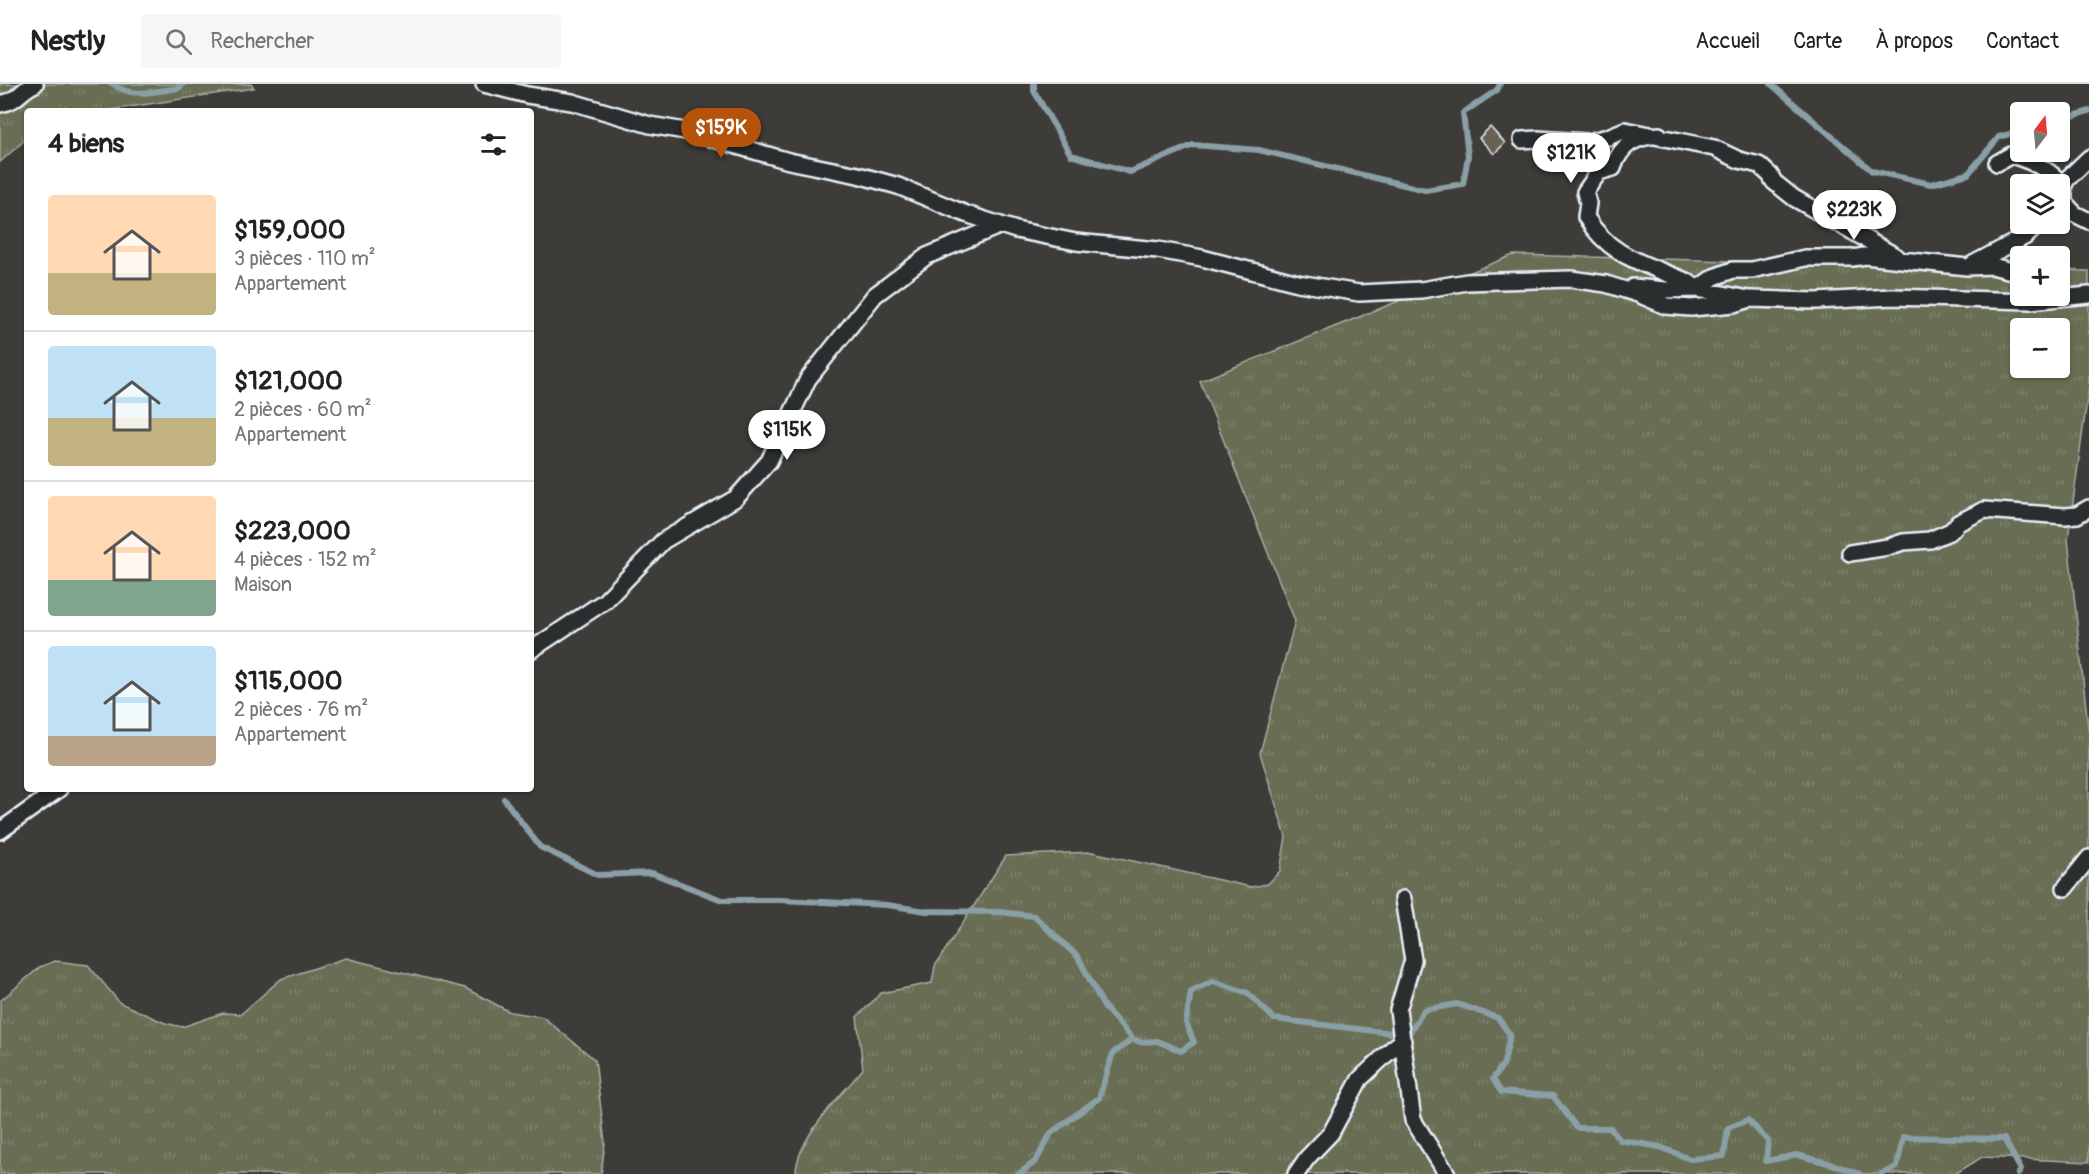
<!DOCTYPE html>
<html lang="fr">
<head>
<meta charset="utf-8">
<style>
	:root { --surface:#fff; --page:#f6f6f6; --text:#222; --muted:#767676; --line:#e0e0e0; --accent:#b45309 }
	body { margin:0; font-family:Pangolin,sans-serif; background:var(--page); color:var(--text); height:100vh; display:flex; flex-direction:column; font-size:22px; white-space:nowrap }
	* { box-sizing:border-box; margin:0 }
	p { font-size:20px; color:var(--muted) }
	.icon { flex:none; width:33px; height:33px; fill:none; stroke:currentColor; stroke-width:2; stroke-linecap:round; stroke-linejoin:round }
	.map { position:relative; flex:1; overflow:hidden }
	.drawer { position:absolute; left:24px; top:24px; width:510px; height:684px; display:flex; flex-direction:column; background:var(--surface); border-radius:6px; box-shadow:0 2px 4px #0004 }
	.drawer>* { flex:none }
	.needle { width:39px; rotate:16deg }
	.buttons { position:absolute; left:2010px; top:18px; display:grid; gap:12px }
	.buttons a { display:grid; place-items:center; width:60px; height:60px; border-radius:6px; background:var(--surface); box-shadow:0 2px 4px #0004; font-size:30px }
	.price { position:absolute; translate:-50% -51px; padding:0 14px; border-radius:21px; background:#fff; color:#222; font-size:20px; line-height:39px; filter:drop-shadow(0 2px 3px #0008) }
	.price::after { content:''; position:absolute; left:50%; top:36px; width:18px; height:14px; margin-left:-9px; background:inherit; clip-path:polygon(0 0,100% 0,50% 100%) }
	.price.current { background:var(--accent); color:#fff }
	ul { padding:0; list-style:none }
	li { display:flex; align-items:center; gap:18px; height:150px; padding:0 24px }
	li+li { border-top:2px solid var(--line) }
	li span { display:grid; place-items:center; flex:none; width:168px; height:120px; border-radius:6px; color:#555 }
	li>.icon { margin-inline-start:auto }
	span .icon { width:72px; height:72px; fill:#fffc; stroke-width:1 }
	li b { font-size:26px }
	h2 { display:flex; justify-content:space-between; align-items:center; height:72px; padding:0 24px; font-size:26px }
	header { display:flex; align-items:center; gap:36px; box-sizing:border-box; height:84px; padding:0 30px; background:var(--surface); border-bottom:2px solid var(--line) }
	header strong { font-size:28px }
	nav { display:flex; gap:33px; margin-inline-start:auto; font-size:21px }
	.search { width:420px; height:54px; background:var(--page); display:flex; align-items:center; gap:15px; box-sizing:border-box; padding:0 21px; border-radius:6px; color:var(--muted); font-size:22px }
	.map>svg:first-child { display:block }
</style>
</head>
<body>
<header>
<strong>Nestly</strong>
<div class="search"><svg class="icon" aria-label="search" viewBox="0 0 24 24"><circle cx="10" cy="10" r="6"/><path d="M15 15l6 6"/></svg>Rechercher</div>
<nav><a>Accueil</a><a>Carte</a><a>À propos</a><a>Contact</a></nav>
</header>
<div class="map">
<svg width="2089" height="1090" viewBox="0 0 2089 1090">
	<defs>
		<pattern id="grass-tufts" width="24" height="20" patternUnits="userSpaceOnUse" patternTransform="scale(1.5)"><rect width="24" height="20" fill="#676d53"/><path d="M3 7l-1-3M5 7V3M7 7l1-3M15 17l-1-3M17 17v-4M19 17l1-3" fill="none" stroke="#7d826c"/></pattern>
	</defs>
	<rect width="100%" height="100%" fill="#3e3c39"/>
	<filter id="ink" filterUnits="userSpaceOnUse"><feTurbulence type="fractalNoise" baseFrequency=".0167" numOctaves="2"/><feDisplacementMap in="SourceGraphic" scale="12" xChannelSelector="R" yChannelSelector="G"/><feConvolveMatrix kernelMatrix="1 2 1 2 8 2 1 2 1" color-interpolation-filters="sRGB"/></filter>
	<g filter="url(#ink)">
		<!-- grass -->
		<path fill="url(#grass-tufts)" stroke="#a8afa6" stroke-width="1.5" fill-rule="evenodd" d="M0 0H251L254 4 103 27H27V54L0 78Z
			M1513 171 2020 185V212H2060V186L2089 187V301L2068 455 2089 652V1078L1982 1073 1955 1090H796C795 1056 842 1010 863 985L857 933 881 909 932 899 935 882 1006 772 1092 768 1251 803 1268 800 1280 787 1286 753 1260 669 1295 537 1200 297ZM2020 244H2060V284H2020Z
			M346 874 465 904 510 928 543 933 595 976 605 1059 601 1090H0V917L40 883 55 877 88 881 120 919 165 939 182 943 223 929 241 930 281 895Z"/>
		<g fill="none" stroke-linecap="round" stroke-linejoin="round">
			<!-- stream -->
			<path stroke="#8aa0a6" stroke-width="6" d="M113 0C131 15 157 7 179 4L183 0
				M1034 0V7L1071 71 1130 88 1193 61 1259 66 1425 106 1463 100 1468 72 1463 29 1497 6 1500 0
				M1771 0 1872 87 1931 100 1968 90 1999 53 2020 47
				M2060 36 2089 27
				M504 715 540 763 598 791 652 789 722 816H780L887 821 926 827 1000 828 1034 832 1078 873 1104 923 1133 955 1140 958 1157 957 1181 967 1194 958 1186 939 1191 907 1213 897 1248 909 1274 935 1408 951 1424 926 1457 920 1498 934 1510 951 1504 979 1493 995 1501 1008 1553 1012 1577 1044H1610L1620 1056 1660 1063 1690 1075 1724 1072 1728 1044 1748 1036 1768 1057 1766 1077 1797 1071 1832 1080 1860 1090
				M1019 1090 1036 1077 1051 1049 1099 1014 1113 969 1133 955
				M1881 1090 1897 1083 1903 1053 2004 1055 2021 1086 2018 1090"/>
		</g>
		<!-- building -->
		<path fill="#6b6052" stroke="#e8f1f8" stroke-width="1.5" d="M1490 43 1505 59 1494 70 1479 54Z"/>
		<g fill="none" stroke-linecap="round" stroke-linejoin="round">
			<defs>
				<path id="street" d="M484 0 527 11 572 18 650 41 685 47 789 77 858 91 898 102 966 130 1016 146 1076 158 1158 166 1202 174 1298 199 1359 209 1421 206 1467 198 1571 195 1606 200 1638 210 1666 222 1691 224 1734 220 1750 215 1816 217 1892 213 2030 217 2089 211
					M0 20C19 17 20 6 35 0
					M1659 51C1635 53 1621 60 1613 84L1599 88 1585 108 1588 119 1586 133C1610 174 1647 180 1688 198L1697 205 1714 193 1733 186H1752L1805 174H1852L1865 172 1967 183 1992 182 2020 189
					M1522 56 1537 55 1588 58 1608 53 1625 46 1714 64 1739 76 1759 81 1770 91 1774 98 1794 114 1897 173
					M1997 79 2011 71C2030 76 2078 96 2060 122
					M2063 103 2067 95 2089 74
					M2063 117 2075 130 2089 137
					M1973 180 2026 152 2039 140
					M1633 203 1665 206 1697 205 1749 215
					M1850 469 1888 463 1903 458 1930 456 1951 447 1958 439 1984 426 2065 432 2077 431 2089 424
					M531 566 605 517 663 457 736 414 769 377 808 295 875 211 927 172 1001 141
					M0 747 59 705
					M2065 804 2089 774
					M1403 815 1413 876 1398 926 1413 1036 1447 1090
					M1296 1090 1307 1074 1331 1049 1360 995 1393 964 1403 957"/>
			</defs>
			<!-- street casing -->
			<use href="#street" stroke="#e8f1f8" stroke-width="20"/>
			<!-- street -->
			<use href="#street" stroke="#2a2d2e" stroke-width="15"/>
		</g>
	</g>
</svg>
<div class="buttons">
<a><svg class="needle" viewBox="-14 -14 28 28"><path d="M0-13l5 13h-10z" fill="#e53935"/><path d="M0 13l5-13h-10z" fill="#767676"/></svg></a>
<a><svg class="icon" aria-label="layers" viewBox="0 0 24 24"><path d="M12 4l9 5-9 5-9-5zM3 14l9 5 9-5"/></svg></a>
<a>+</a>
<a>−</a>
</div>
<b class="price current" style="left:721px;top:75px">$159K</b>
<b class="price" style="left:1571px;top:100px">$121K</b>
<b class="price" style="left:1854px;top:157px">$223K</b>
<b class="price" style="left:787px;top:377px">$115K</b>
<section class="drawer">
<h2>4 biens<svg class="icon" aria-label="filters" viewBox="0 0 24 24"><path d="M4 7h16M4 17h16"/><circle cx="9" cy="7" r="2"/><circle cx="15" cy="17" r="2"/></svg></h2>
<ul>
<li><span style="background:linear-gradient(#ffd9b3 65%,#c2b280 0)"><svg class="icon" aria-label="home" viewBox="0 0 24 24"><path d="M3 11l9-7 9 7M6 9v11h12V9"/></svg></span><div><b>$159,000</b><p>3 pièces · 110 m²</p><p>Appartement</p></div></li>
<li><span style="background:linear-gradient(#bfe0f5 60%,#c2b280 0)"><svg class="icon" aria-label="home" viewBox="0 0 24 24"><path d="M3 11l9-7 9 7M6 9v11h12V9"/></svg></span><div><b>$121,000</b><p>2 pièces · 60 m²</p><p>Appartement</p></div></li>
<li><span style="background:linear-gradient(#ffd9b3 70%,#7fa58c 0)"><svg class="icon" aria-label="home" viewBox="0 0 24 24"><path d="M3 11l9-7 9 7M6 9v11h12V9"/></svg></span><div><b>$223,000</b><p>4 pièces · 152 m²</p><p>Maison</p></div></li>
<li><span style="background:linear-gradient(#bfe0f5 75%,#b9a48a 0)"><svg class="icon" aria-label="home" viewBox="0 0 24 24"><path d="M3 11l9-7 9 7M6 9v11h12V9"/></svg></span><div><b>$115,000</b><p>2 pièces · 76 m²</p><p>Appartement</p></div></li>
</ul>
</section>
</div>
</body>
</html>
